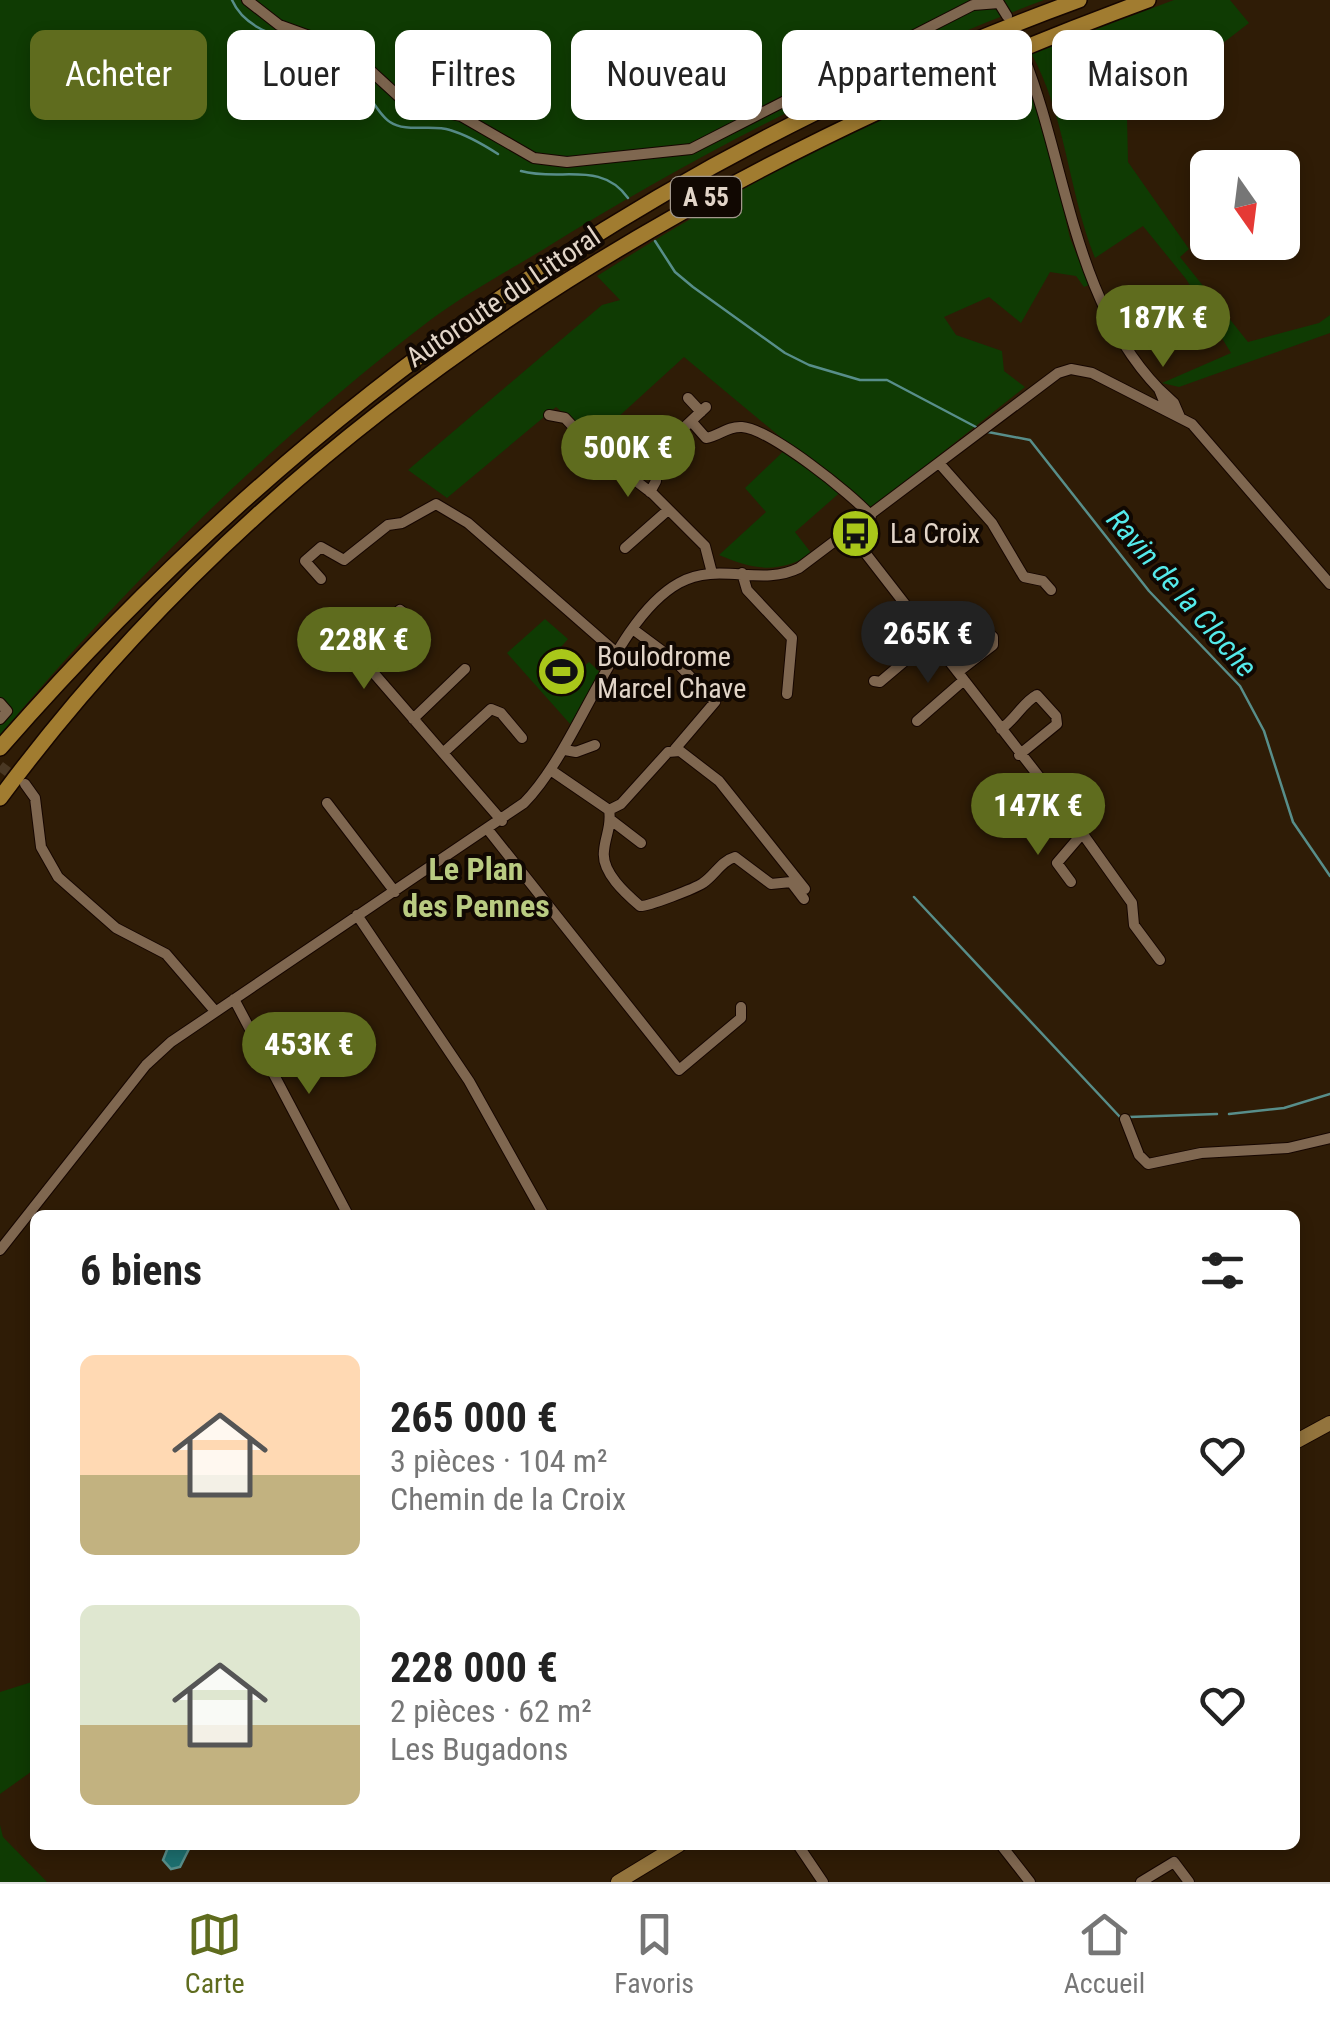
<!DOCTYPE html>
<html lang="fr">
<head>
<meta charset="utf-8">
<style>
	:root { --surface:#fff; --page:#f6f6f6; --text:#222; --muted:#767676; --line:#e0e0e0; --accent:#5f6c1e }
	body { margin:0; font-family:"Roboto Condensed",sans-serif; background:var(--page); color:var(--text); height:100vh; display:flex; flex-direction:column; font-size:38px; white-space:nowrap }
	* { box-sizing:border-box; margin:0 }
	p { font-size:32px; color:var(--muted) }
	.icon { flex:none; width:55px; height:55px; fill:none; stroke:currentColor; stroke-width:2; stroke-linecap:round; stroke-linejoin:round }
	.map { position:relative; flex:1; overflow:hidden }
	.details { position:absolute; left:30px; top:1210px; width:1270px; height:640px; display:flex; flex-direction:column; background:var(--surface); border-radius:15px; box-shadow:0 5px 15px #0003 }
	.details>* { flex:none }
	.top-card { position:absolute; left:30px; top:30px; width:1270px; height:90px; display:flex; gap:20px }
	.needle { width:65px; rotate:166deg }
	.controls { position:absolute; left:1190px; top:150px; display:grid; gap:20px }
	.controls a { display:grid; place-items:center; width:110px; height:110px; border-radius:15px; background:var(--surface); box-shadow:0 5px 15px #0003; font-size:50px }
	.price { position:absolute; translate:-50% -85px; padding:0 22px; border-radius:35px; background:var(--accent); color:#fff; font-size:32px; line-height:65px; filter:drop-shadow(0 2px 5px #0008) }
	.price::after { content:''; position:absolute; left:50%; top:60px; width:30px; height:22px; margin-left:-15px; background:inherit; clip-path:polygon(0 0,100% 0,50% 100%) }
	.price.active { background:#222; color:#fff }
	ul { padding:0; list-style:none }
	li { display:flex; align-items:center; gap:30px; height:250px; padding:0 50px }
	li span { display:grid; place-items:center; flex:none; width:280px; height:200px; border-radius:15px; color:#555 }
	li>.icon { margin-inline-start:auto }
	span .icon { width:120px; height:120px; fill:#fffc; stroke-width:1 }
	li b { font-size:42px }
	h2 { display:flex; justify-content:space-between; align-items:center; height:120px; padding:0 50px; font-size:42px }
	.chip { padding:0 35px; border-radius:15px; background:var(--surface); box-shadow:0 5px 15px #0003; font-size:35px; line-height:90px }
	.chip.active { background:var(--accent); color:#fff }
	.tabs { display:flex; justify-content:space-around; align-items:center; height:140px; border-top:2px solid var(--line); background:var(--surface); font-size:28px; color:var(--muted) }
	.tabs a { display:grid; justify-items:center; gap:5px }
	.tabs .active { color:var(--accent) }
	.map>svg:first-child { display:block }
</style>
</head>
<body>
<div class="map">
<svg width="1330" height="1882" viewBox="0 0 1330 1882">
	<rect width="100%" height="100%" fill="#2f1c06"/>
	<!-- green -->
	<path fill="#0f3b03" d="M0 0H1044C871 65 701 151 544 249 506 272 465 294 429 321 271 442 128 583 0 735Z
		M1174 0H1230L1249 23 1127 117 1128 162 1189 249 1180 257 1248 342 1319 323 1330 315V333L1179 387 1162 383 1231 353 1186 279 1143 226 1095 258C1068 191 1066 116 1031 53Z
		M1016 60 1042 118 1070 238 1089 285 1084 287 1076 276 1050 272 1021 323 989 297 944 317 956 335 1002 351 1004 371 1025 387 870 510 844 489 795 532 812 554C777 574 755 570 719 555L766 512 745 488 790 445 684 357 593 440 556 407 447 498 408 470 602 305 620 300 597 276C731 191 869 118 1016 60Z
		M545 619 568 639 561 647 583 667 589 662 602 674 571 725 507 653Z
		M35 1681V1769L0 1794V1692Z
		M0 1825 3 1837 47 1882H0Z"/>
	<!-- water -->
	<path fill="#1d7070" stroke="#588e8a" stroke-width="2.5" d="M169 1845H191L180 1867 171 1869 163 1860Z"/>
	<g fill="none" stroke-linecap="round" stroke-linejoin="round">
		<!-- stream -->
		<path stroke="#588e8a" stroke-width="2.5" d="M232 0C249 39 304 39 336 59 362 75 374 112 390 122 406 133 432 124 450 130 467 135 484 145 498 154
			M521 171C560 182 601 160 628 198
			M655 241 675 272 693 287 785 353 809 365 860 380H887L976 427
			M988 432 1030 440 1149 591 1240 686 1264 731 1293 822 1330 876
			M914 897 1120 1117
			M1229 1114 1284 1108 1330 1094
			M1129 1117 1217 1114"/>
		<!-- minor-tunnel -->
		<path stroke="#4a3823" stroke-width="10" stroke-dasharray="10 5" stroke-linecap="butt" d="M0 766 20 781"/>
		<defs>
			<path id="minor" d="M247 0 279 25 348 50 408 105 461 116 534 158 567 162 691 149 973 5 999 3 1007 16
				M1024 57C1067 166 1073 300 1159 389
				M688 398 701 412
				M1168 411 1159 389 1174 403 1180 417
				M549 415 565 418 594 449 653 494 705 546 712 573
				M691 421 706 438C719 436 727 426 742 427 770 429 852 494 871 516
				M939 463 992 523 1024 577 1043 581 1051 590
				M650 492 656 481 658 452 706 407
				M849 532 1075 823 1132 903 1134 925 1160 960
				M625 548 668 510
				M742 573 747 590 792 638 787 694
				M321 579 305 561 321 547 344 560 388 525 402 523 436 504 468 523 619 655
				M416 623 400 610 352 648 502 821
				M336 628 352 648
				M634 630 673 659 715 702 675 749
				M940 649 978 625 993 637V645L958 672
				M874 681 880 682 932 638
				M0 703 7 711 0 719
				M413 719 465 669
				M917 721 964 680
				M1001 729C1016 719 1022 703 1037 695L1056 716 1057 724 1019 755
				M565 750 576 752 595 745
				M443 753 491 709 501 713 522 738
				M552 771 609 810 621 804 668 752 680 751 719 781 805 889
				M25 784 35 798 41 847 58 877 116 928 166 954 215 1011
				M327 803 395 892
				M609 810C612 826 605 836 604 851 601 872 626 894 640 906 647 907 696 888 703 883 715 875 721 861 735 857L771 884 791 882 804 899
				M611 820 641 843
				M489 831 679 1070 741 1018V1007
				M1071 882 1057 863 1081 835
				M357 915 469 1081 544 1215
				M234 999 348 1215
				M1125 1119 1139 1155 1148 1164 1201 1153 1288 1148 1330 1138
				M0 1250 146 1065 171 1042 524 803C580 746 614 619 679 583 718 561 761 587 799 568L1058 373 1071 369 1092 373 1192 424 1330 584
				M798 1845 823 1882
				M1001 1845 1030 1882
				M1141 1882 1174 1862 1189 1882"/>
			<path id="major" d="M1295 1442 1330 1423
				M618 1882 679 1845"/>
			<path id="highway" d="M0 748C299 406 651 156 1079 0
				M0 798C288 410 701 164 1148 0"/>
		</defs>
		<!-- minor casing -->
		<use href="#minor" stroke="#160600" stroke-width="12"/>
		<!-- major casing -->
		<use href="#major" stroke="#160600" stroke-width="16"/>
		<!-- highway casing -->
		<use href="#highway" stroke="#160600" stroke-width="18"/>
		<!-- minor -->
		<use href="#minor" stroke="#7f6750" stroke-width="10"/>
		<!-- major -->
		<use href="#major" stroke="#93743d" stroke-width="14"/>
		<!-- highway -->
		<use href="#highway" stroke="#a17c30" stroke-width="15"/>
	</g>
	<!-- icons -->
	<defs>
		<symbol id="bus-disc" viewBox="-11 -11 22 22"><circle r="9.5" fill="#a9c71a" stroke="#110802"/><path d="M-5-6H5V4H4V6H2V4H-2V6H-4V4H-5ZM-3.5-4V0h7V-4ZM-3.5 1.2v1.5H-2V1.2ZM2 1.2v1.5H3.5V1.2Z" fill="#111"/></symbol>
		<symbol id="stadium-disc" viewBox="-11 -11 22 22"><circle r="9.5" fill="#a9c71a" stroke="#110802"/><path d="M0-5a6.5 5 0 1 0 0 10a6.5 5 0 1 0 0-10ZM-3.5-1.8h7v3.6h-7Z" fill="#111"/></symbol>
	</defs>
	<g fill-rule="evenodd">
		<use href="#bus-disc" x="828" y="506" width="55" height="55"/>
		<use href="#stadium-disc" x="534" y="644" width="55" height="55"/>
	</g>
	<g text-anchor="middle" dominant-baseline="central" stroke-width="8" stroke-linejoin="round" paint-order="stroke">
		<!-- shield labels -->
		<rect fill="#110802" stroke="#a3988d" stroke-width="2.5" x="671" y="177" width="70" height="40" rx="8"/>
		<g font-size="25" font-weight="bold" fill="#e2d5c8">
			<text x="706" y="197">A 55</text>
		</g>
		<!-- street labels -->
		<g font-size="28" fill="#e2d5c8" stroke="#110802">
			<text transform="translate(503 297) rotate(-34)">Autoroute du Littoral</text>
		</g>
		<!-- poi labels -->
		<g font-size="28" fill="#e2d5c8" stroke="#110802" text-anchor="start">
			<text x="890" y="533">La Croix</text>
			<text x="597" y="656">Boulodrome<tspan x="597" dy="32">Marcel Chave</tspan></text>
		</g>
		<!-- water labels -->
		<g font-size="30" font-style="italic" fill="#54eaeb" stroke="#110802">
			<text transform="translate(1182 593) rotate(49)">Ravin de la Cloche</text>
		</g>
		<!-- quarter labels -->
		<g font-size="32" font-weight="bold" fill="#b9cb81" stroke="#110802">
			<text x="476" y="869">Le Plan<tspan x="476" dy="37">des Pennes</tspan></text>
		</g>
	</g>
</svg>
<div class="controls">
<a><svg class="needle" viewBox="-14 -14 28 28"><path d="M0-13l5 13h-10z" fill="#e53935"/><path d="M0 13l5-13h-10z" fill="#767676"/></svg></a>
</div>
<b class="price" style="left:1163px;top:370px">187K €</b>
<b class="price" style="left:628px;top:500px">500K €</b>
<b class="price active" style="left:928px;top:686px">265K €</b>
<b class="price" style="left:364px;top:692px">228K €</b>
<b class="price" style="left:1038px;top:858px">147K €</b>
<b class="price" style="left:309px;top:1097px">453K €</b>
<div class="top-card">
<a class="chip active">Acheter</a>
<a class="chip">Louer</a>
<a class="chip">Filtres</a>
<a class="chip">Nouveau</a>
<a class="chip">Appartement</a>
<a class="chip">Maison</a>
</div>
<section class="details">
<h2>6 biens<svg class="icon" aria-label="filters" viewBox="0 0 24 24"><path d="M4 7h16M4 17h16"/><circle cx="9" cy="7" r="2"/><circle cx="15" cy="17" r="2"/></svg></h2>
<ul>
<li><span style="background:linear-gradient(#ffd9b3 60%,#c2b280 0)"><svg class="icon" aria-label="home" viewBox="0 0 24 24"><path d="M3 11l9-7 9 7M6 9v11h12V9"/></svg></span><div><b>265 000 €</b><p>3 pièces · 104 m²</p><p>Chemin de la Croix</p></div><svg class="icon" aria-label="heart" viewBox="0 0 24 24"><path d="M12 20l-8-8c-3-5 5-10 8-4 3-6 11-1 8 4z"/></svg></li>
<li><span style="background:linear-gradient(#dfe7d0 60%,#c2b280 0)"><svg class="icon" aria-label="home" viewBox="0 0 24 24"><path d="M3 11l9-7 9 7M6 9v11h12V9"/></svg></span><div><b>228 000 €</b><p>2 pièces · 62 m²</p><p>Les Bugadons</p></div><svg class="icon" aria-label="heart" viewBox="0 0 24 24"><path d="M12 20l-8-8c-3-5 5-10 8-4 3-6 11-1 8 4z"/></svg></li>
</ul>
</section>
</div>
<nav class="tabs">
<a class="active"><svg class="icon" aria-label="map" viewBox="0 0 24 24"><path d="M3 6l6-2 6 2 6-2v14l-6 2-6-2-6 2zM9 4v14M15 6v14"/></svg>Carte</a>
<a><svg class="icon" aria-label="saved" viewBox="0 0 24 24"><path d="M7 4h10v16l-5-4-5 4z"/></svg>Favoris</a>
<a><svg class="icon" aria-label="home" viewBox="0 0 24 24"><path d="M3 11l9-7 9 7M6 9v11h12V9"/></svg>Accueil</a>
</nav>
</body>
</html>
